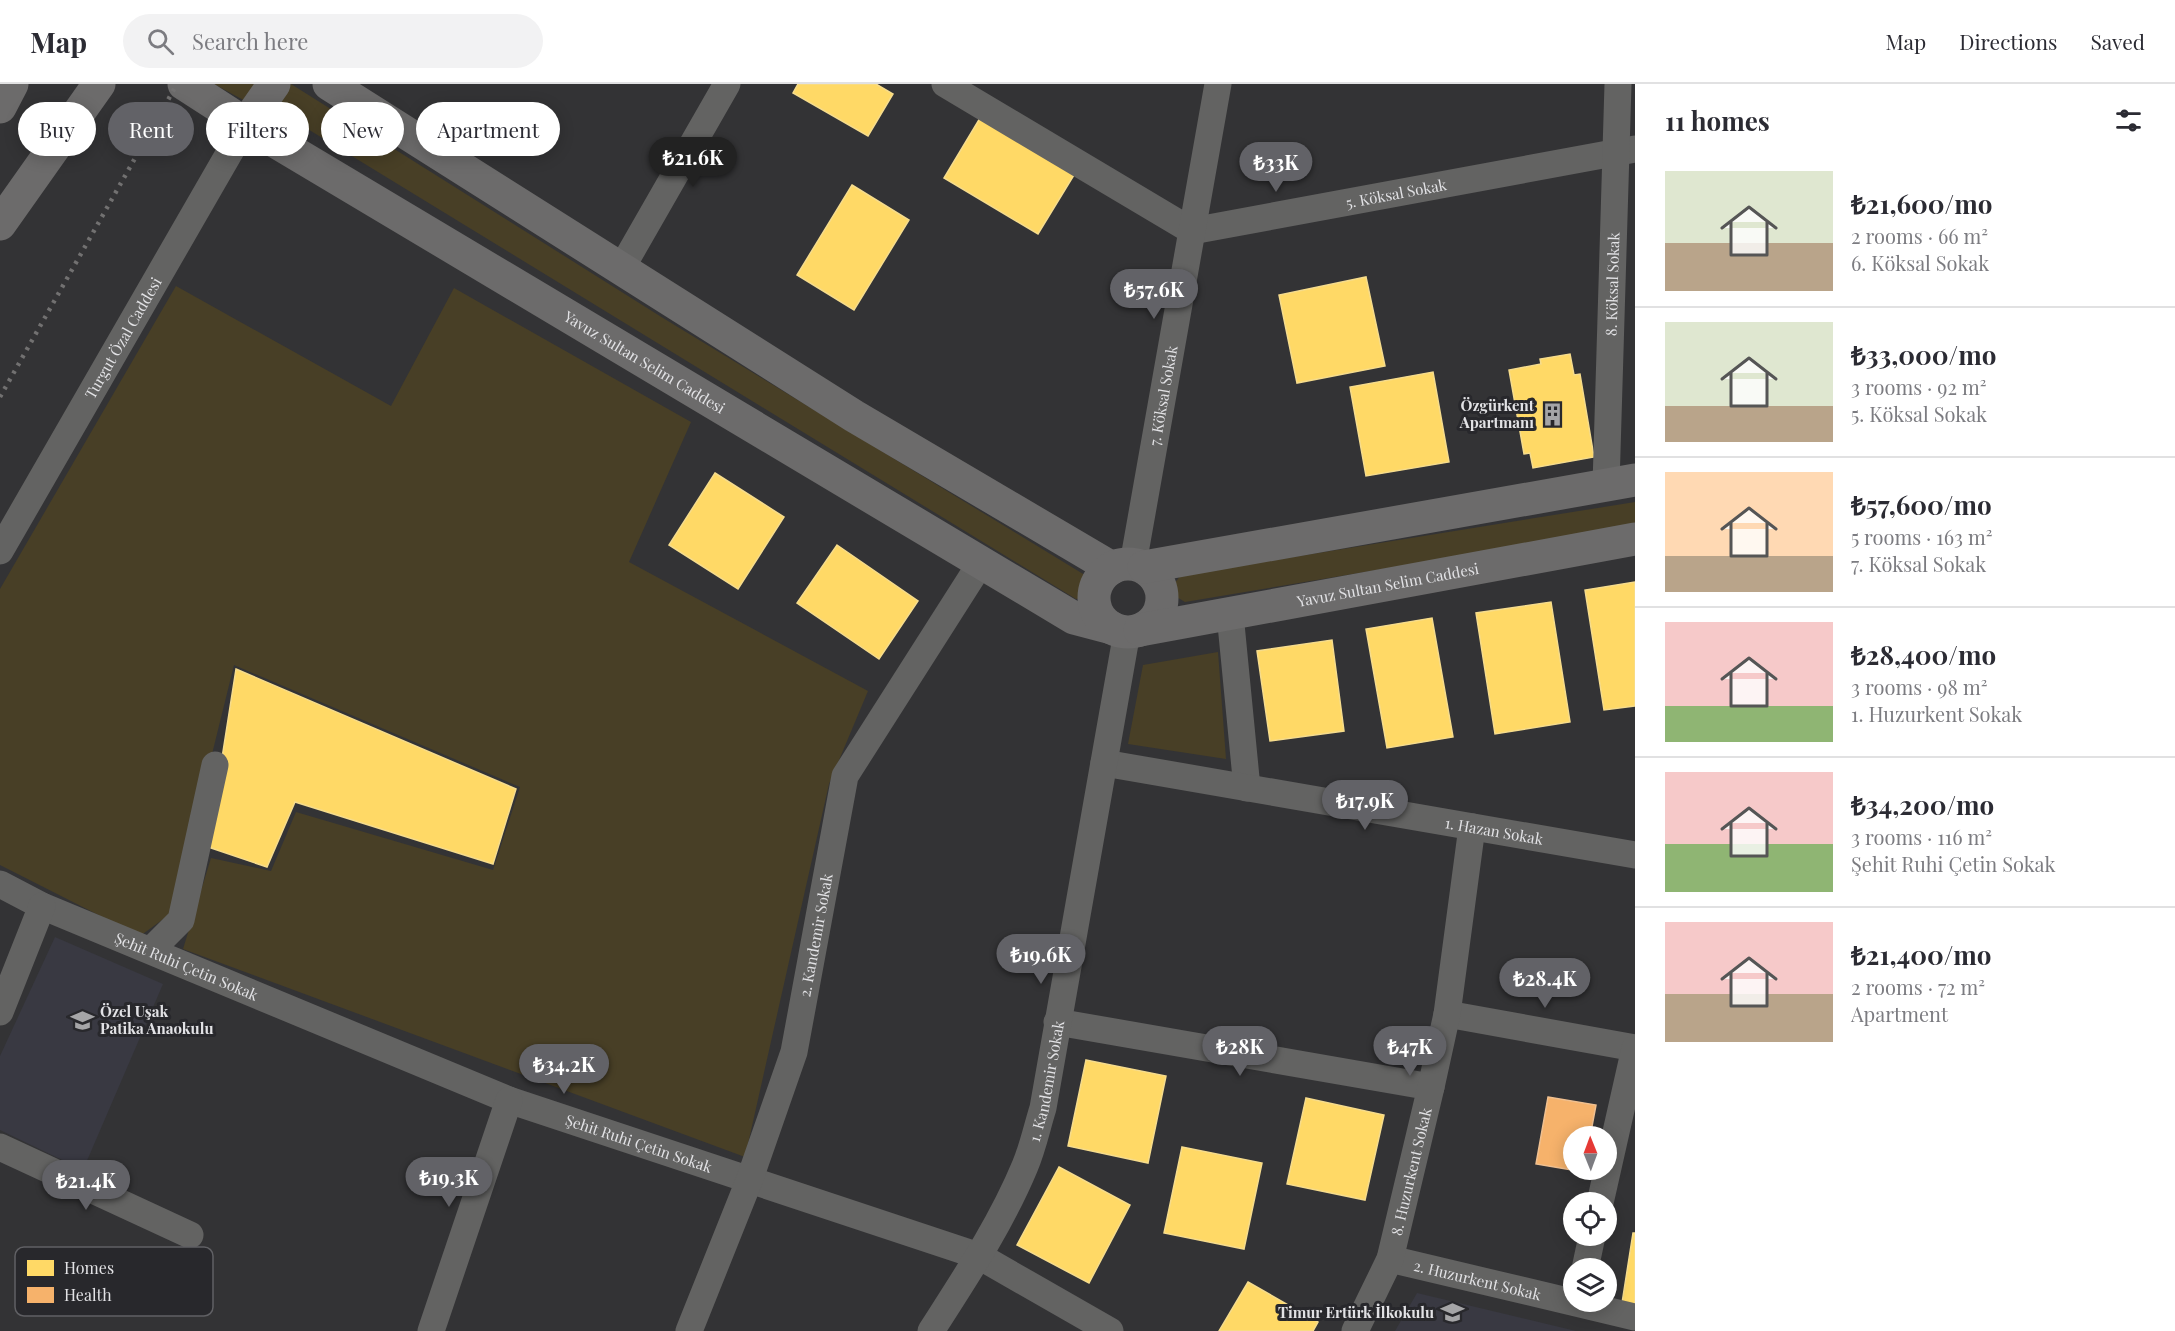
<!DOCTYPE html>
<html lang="en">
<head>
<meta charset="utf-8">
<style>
	:root { --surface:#fff; --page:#f2f2f3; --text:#2b2b33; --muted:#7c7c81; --line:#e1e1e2; --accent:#626267 }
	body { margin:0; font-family:"Playfair Display",serif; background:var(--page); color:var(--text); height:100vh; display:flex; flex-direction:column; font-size:22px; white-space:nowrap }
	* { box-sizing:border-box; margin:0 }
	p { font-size:20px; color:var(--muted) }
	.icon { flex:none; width:33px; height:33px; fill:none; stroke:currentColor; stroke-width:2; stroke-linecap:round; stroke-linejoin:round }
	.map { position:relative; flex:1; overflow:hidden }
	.sheet { display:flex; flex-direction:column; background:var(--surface); width:540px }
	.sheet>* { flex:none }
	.banner { position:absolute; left:18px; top:18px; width:570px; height:54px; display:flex; gap:12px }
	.needle { width:39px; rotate:359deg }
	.controls { position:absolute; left:1563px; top:1042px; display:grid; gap:12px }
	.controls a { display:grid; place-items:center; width:54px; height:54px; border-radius:50%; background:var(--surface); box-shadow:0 3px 15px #0003; font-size:30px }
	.price { position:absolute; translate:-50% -51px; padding:0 14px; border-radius:21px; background:var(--accent); color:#fff; font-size:20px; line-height:39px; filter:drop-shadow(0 2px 3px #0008) }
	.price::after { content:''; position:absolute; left:50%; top:36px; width:18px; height:14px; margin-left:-9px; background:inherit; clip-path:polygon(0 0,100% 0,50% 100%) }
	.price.on { background:#222; color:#fff }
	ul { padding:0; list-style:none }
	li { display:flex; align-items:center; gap:18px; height:150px; padding:0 30px }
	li+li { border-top:2px solid var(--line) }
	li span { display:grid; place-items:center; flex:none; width:168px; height:120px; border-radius:0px; color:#555 }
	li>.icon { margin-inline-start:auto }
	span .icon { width:72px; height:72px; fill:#fffc; stroke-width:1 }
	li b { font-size:26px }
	h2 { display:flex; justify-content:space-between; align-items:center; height:72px; padding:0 30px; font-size:26px }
	.tag { padding:0 21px; border-radius:27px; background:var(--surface); box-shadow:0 3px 15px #0003; font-size:21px; line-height:54px }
	.tag.on { background:var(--accent); color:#fff }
	header { display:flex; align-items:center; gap:36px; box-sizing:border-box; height:84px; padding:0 30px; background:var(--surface); border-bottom:2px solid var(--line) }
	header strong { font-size:28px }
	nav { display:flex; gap:33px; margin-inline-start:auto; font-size:21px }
	.search { width:420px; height:54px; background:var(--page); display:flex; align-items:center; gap:15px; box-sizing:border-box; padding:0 21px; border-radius:33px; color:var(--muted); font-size:22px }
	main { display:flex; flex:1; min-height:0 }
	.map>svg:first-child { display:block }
</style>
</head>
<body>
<header>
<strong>Map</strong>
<div class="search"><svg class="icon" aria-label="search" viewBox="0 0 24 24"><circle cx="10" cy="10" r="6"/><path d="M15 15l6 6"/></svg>Search here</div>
<nav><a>Map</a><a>Directions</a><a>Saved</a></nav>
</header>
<main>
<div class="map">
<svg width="1635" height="1247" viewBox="0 0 1635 1247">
	<rect width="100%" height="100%" fill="#333335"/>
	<!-- built -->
	<path fill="#393942" d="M55 853 163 900 83 1086 0 1046V972Z
		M1417 1209 1576 1247H1395Z"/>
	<!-- green -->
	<path fill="#483f26" d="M214 0H259L247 18Z
		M291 0 663 234 1093 496 1095 501 1089 514 1076 515 275 25Z
		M176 202 391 322 454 204 691 338 629 478 868 607 829 700 745 1073 183 865 211 774 271 787 296 728 493 786 520 703 234 581 173 828 140 852 0 781V505Z
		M1635 418V443L1185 518 1175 512 1174 500 1181 491Z
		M1218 568 1226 675 1128 660 1143 581Z"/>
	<!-- homes -->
	<path fill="#ffd966" stroke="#f6dc8c" stroke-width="1.5" d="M798 0H876L893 10 868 52 793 9Z
		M980 34 1074 91 1038 150 944 94Z
		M852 101 909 136 854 226 797 191Z
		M1366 193 1385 282 1297 299 1279 211Z
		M1570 270 1574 291 1580 290 1594 373 1533 384 1530 369 1524 370 1509 286 1541 280 1540 275Z
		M1433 288 1449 378 1366 392 1350 303Z
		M715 389 784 433 738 505 669 461Z
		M837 461 918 517 879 575 797 519Z
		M1635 498V622L1604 626 1585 506Z
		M1551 518 1570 638 1495 650 1476 529Z
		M1432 534 1453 653 1387 664 1366 545Z
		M1332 556 1344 647 1270 657 1257 567Z
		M236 585 516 705 493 780 295 718 267 783 208 763Z
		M1086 976 1166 992 1148 1079 1068 1062Z
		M1306 1014 1384 1031 1365 1116 1287 1100Z
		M1182 1063 1262 1079 1244 1165 1164 1149Z
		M1059 1083 1130 1121 1089 1199 1017 1161Z
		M1633 1149H1635V1220L1622 1219Z
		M1248 1198 1318 1238 1313 1247H1219Z"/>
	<!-- health -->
	<path fill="#f6b26b" stroke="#f0c090" stroke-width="1.5" d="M1548 1013 1596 1021 1590 1053H1574V1086L1584 1088 1536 1080Z"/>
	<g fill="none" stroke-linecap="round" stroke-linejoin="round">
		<!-- street -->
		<g stroke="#636362" stroke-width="27">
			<path id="s1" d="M945 0 1192 147 1635 65"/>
			<path d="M621 185 727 0"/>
			<path id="s2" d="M1606 401 1618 0"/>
			<path id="s3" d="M0 467 246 40"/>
			<path id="s4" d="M1133 480 1218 0"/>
			<path d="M1230 530 1247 704"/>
			<path id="s5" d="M1104 679 1635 771"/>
			<path id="s6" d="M0 800 42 822 509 1016 979 1172 1110 1247"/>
			<path d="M152 865 181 836 215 681"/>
			<path d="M0 928 42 822"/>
			<path d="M1447 930 1635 964"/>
			<path d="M1057 938 1431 1003"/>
			<path d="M0 1063 190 1151"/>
			<path d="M1600 1119 1635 964"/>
			<path id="s7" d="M1390 1175 1635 1233"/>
			<path d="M1585 1185 1592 1152"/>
			<path d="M431 1247 509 1016"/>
			<path id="s8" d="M689 1247 749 1097 794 968 845 692 982 477"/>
			<path id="s9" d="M931 1247C965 1194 1001 1140 1025 1082 1033 1063 1037 1043 1043 1024L1127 548"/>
			<path id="s10" d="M1355 1247 1390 1175 1431 1003 1447 930 1472 743"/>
		</g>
		<!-- primary -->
		<g stroke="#6c6b6b" stroke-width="33">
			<path id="s11" d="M184 0 246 40 1074 534 1112 544"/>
			<path d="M329 0 854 332 1112 484"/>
			<path d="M0 23 12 0"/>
			<path d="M246 40 274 0"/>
			<path d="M0 140 99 0"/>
			<circle cx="1128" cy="514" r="34"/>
			<path d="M1144 483 1635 396"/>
			<path id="s12" d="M1140 546 1635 455"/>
		</g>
		<!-- rail -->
		<path stroke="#727171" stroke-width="4.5" stroke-dasharray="3 6" stroke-linecap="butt" d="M0 313 177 0"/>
	</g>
	<!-- icons -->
	<defs>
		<symbol id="building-bare" viewBox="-9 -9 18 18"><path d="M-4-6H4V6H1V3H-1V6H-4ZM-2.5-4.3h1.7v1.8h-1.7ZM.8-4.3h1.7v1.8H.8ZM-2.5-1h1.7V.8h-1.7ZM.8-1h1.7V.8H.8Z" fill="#a5a5a7" stroke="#28282c" stroke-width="2.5" paint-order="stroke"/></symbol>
		<symbol id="school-bare" viewBox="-9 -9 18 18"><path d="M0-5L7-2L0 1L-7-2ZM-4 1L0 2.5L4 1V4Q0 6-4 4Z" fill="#a5a5a7" stroke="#28282c" stroke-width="2.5" paint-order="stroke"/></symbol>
	</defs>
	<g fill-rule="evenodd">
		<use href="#building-bare" x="1536" y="314" width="33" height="33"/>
		<use href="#school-bare" x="66" y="920" width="33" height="33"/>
		<use href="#school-bare" x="1436" y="1212" width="33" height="33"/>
	</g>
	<g text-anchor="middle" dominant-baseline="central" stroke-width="6" stroke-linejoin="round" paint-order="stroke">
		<!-- street labels -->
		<g font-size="15" fill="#e2e2e5" stroke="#28282c">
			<text stroke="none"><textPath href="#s1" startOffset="495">5. Köksal Sokak</textPath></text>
			<text stroke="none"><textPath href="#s2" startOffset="201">8. Köksal Sokak</textPath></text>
			<text stroke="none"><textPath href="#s3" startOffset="246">Turgut Özal Caddesi</textPath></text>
			<text stroke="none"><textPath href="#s11" startOffset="538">Yavuz Sultan Selim Caddesi</textPath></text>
			<text stroke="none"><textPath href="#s4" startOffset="171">7. Köksal Sokak</textPath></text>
			<text stroke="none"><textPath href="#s12" startOffset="252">Yavuz Sultan Selim Caddesi</textPath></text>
			<text stroke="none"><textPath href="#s5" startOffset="396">1. Hazan Sokak</textPath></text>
			<text stroke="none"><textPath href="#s8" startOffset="417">2. Kandemir Sokak</textPath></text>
			<text stroke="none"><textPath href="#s6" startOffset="204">Şehit Ruhi Çetin Sokak</textPath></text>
			<text stroke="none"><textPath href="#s9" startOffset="278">1. Kandemir Sokak</textPath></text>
			<text stroke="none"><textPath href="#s6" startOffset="690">Şehit Ruhi Çetin Sokak</textPath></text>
			<text stroke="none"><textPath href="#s10" startOffset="170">8. Huzurkent Sokak</textPath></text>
			<text stroke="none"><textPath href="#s7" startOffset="90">2. Huzurkent Sokak</textPath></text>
		</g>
		<!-- poi labels -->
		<g font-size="15" font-weight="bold" fill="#e2e2e5" stroke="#28282c" text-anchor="end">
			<text x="1534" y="321">Özgürkent<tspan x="1534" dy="17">Apartmanı</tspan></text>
			<text x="100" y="927" text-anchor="start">Özel Uşak<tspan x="100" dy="17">Patika Anaokulu</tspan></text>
			<text x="1434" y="1228">Timur Ertürk İlkokulu</text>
		</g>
	</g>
	<!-- legend -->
	<rect x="15" y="1163" width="198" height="69" rx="9" fill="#28282c" stroke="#606064" stroke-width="1.5"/>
	<rect x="27" y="1176" width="27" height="16" fill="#ffd966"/>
	<rect x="27" y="1203" width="27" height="16" fill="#f6b26b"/>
	<g font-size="16" fill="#e2e2e5">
		<text x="64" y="1190">Homes</text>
		<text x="64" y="1217">Health</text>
	</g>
</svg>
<div class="controls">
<a><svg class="needle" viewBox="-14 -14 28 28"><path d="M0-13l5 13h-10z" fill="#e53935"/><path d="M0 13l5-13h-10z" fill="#7c7c81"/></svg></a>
<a><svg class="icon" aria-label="locate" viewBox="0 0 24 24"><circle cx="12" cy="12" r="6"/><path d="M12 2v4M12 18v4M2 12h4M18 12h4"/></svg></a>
<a><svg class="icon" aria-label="layers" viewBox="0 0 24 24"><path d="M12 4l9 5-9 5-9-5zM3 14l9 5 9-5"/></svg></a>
</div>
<b class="price on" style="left:693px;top:104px">₺21.6K</b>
<b class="price" style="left:1276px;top:109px">₺33K</b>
<b class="price" style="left:1154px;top:236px">₺57.6K</b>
<b class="price" style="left:1365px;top:747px">₺17.9K</b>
<b class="price" style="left:1041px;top:901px">₺19.6K</b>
<b class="price" style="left:1545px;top:925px">₺28.4K</b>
<b class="price" style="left:1240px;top:993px">₺28K</b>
<b class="price" style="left:1410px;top:993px">₺47K</b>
<b class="price" style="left:564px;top:1011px">₺34.2K</b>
<b class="price" style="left:449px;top:1124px">₺19.3K</b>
<b class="price" style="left:86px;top:1127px">₺21.4K</b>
<div class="banner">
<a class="tag">Buy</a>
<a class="tag on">Rent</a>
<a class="tag">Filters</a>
<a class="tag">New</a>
<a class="tag">Apartment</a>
</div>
</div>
<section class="sheet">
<h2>11 homes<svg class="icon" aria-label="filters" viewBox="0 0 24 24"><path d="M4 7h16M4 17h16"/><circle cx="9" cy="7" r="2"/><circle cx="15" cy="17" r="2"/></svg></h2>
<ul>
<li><span style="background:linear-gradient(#dfe7d0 60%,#b9a48a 0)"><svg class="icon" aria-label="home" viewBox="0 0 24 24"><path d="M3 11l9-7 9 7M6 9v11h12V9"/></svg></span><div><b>₺21,600/mo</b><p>2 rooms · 66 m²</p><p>6. Köksal Sokak</p></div></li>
<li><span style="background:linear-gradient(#dfe7d0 70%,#b9a48a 0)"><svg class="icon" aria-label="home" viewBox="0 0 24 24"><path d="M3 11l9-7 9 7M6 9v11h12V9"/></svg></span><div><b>₺33,000/mo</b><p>3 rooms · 92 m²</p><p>5. Köksal Sokak</p></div></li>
<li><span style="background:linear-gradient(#ffd9b3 70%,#b9a48a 0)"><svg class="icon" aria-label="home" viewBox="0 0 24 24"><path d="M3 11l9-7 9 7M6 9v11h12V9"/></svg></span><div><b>₺57,600/mo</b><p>5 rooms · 163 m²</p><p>7. Köksal Sokak</p></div></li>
<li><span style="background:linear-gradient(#f6c9c9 70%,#8fb573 0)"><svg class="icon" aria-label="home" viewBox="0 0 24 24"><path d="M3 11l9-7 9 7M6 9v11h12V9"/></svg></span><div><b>₺28,400/mo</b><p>3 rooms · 98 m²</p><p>1. Huzurkent Sokak</p></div></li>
<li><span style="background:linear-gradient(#f6c9c9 60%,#8fb573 0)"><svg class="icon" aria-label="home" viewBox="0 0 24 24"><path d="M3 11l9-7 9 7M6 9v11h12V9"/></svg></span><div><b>₺34,200/mo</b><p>3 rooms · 116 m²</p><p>Şehit Ruhi Çetin Sokak</p></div></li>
<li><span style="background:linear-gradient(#f6c9c9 60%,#b9a48a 0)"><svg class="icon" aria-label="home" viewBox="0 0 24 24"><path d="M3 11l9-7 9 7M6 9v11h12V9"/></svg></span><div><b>₺21,400/mo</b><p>2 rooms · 72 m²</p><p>Apartment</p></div></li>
</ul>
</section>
</main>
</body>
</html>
